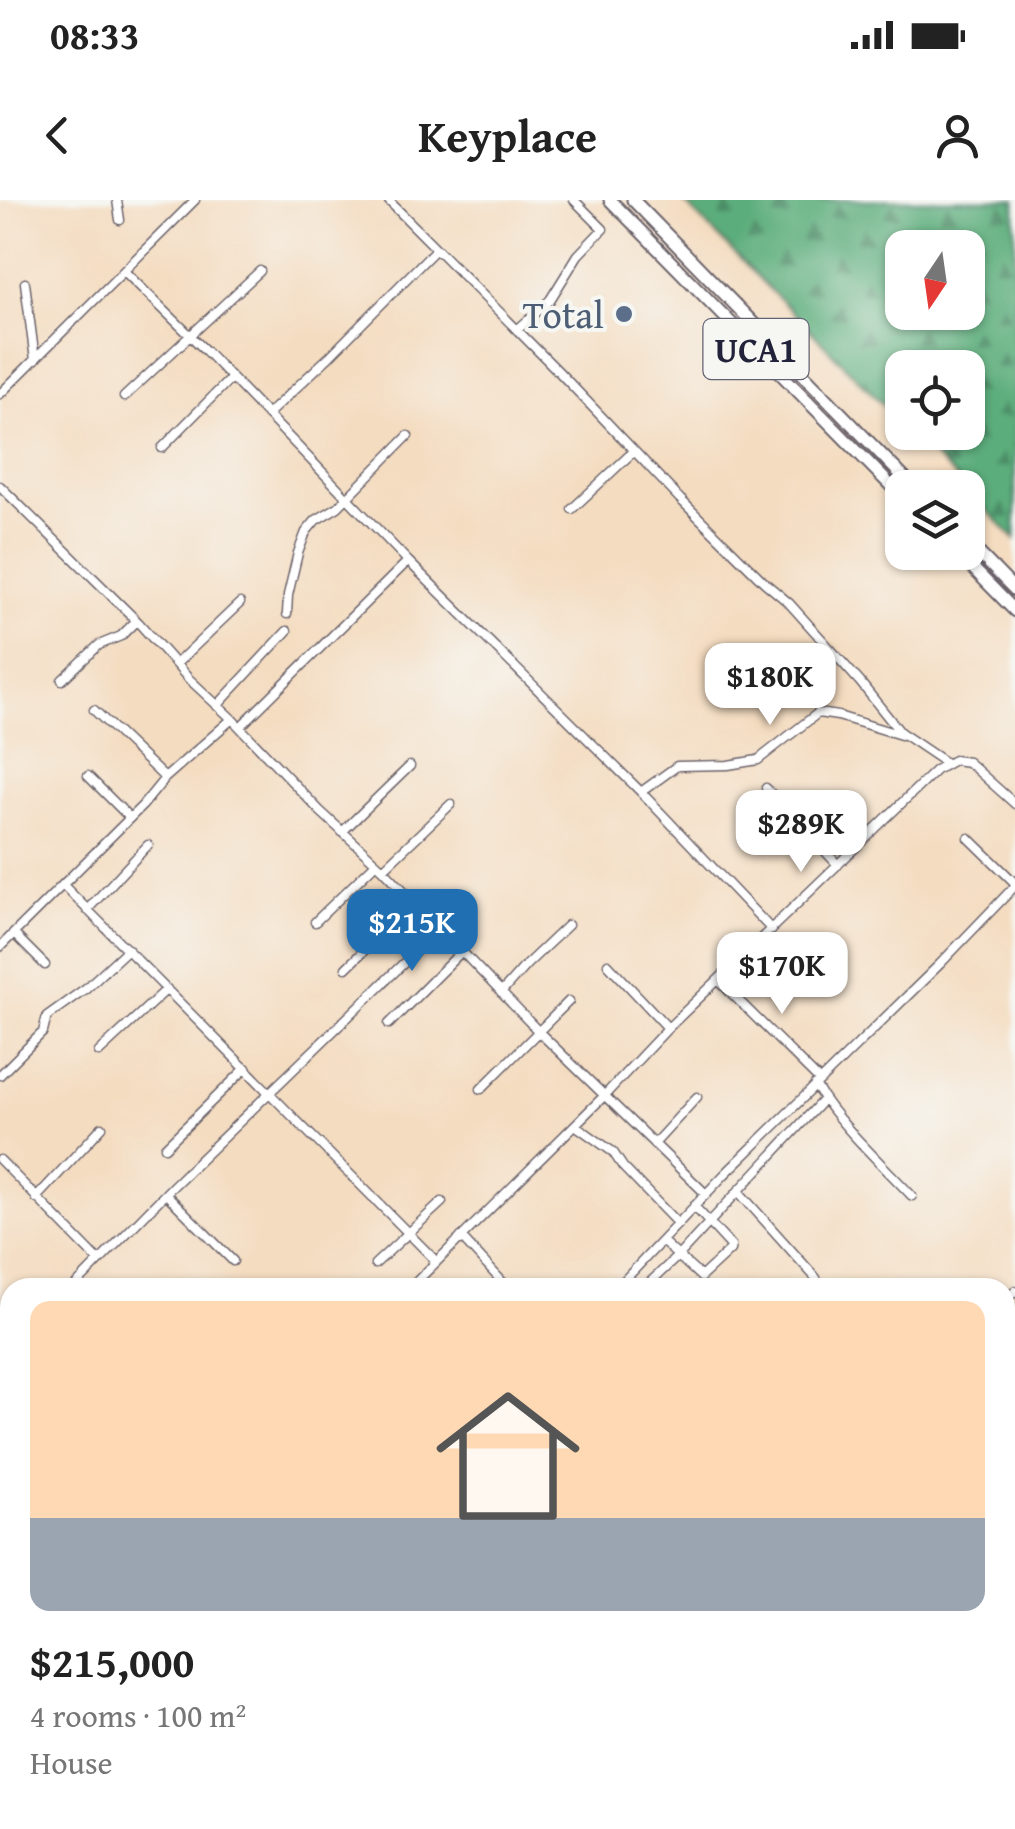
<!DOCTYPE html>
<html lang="en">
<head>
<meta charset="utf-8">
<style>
	:root { --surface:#fff; --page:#f2f2f2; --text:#222; --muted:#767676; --accent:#1f6fb2 }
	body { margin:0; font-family:"Gentium Book Plus",serif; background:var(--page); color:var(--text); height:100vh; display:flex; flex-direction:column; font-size:38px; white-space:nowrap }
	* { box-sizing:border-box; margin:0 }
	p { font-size:32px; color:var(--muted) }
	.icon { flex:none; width:55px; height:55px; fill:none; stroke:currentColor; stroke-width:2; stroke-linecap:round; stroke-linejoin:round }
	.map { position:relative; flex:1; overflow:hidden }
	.sheet { position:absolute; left:0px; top:1078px; width:1015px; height:552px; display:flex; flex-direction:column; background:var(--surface); border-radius:30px 30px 0 0; box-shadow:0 2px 8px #0004 }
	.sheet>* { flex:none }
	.needle { width:65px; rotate:193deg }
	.fabs { position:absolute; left:885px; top:30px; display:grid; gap:20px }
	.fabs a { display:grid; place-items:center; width:100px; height:100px; border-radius:20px; background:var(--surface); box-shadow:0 2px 8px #0004; font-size:50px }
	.price { position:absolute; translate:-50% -85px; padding:0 22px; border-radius:20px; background:#fff; color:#222; font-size:32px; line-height:65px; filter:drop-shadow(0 2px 5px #0008) }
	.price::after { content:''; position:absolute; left:50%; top:60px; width:30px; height:22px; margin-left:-15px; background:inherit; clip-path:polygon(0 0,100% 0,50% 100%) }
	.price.on { background:var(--accent); color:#fff }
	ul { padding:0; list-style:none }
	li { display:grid; align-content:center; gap:20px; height:530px; padding:0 30px }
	li span { display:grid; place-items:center; height:310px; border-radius:20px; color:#555 }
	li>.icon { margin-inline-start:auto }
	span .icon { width:180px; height:180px; fill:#fffc; stroke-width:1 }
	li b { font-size:42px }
	.status { display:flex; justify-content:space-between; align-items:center; height:70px; padding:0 50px; background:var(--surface); direction:ltr }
	.status svg { height:28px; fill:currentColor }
	header { display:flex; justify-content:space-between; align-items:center; height:130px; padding:0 30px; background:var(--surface); font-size:45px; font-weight:700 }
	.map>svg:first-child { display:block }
</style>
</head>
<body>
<div class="status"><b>08:33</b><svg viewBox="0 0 49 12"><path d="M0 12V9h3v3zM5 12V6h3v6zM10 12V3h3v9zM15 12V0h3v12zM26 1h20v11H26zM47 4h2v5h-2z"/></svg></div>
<header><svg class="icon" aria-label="back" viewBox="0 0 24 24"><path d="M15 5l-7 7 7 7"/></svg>Keyplace<svg class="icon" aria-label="person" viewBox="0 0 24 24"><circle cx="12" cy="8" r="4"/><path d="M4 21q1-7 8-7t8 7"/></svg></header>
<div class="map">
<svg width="1015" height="1629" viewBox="0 0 1015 1629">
	<defs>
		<pattern id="forest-firs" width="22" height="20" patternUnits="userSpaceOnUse" patternTransform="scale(2.5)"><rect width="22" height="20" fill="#5bad7b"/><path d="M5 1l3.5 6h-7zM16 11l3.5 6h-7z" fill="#4b8c66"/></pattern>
	</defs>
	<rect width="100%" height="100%" fill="#f6f6f2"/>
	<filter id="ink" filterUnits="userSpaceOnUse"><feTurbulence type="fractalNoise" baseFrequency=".01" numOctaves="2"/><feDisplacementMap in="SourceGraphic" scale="20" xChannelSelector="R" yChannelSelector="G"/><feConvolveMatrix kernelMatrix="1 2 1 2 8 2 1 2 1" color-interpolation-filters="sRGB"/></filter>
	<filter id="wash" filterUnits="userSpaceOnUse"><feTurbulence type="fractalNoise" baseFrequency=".0048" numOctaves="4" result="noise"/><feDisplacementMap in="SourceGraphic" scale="40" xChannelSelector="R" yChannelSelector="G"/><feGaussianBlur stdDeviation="2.25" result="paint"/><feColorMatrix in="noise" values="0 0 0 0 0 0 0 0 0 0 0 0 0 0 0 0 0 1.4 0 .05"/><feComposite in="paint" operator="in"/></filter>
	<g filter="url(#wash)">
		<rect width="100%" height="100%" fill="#f4dcc0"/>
		<!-- forest -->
		<path fill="url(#forest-firs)" stroke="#3e685b" stroke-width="2.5" fill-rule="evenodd" d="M682 0H1015V339L968 291V288L965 287 911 233 968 232V168H902V224ZM902 48H968V112H902Z"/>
	</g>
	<g filter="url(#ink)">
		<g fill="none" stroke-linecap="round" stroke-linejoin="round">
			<defs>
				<path id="minor" d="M117 0 120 20
					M388 0 559 172 680 299 764 382 789 403 860 482 900 532 946 563
					M124 71 205 150 408 361 641 592 772 730
					M25 83 35 160
					M517 130 550 100 578 55 603 29 574 0
					M0 194 195 0
					M124 197 260 71
					M267 215 329 157 436 49
					M162 248 231 178
					M0 286 138 422 188 478 232 519 320 611 383 669 539 832 706 994
					M572 309 634 251
					M287 414 288 395 298 353 306 332 316 320 338 307 408 236
					M176 464 240 403
					M62 480 99 445 121 436 136 421
					M217 506 287 431
					M94 510 165 578
					M240 527 408 361
					M88 576 130 618
					M766 588 838 665
					M641 592 677 566 728 565 758 560 818 513 838 516 901 535
					M342 632 410 566
					M969 638 1015 683
					M383 669 451 604
					M63 685 436 1061
					M87 710 148 645
					M315 722 376 663
					M14 734 45 765
					M0 747 143 605 165 578 232 519
					M608 764 668 828
					M346 768 414 702
					M718 780 820 881
					M501 793 526 765 568 725
					M389 824 461 752
					M99 852 167 789
					M0 875 43 832 47 816 86 788 128 749
					M815 885C840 926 879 961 912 996
					M481 889 569 801
					M575 925 613 952 623 967 678 1024
					M654 944 697 897
					M165 947 246 868
					M0 960 99 1061
					M738 991 816 1078
					M166 994 233 1061
					M36 998 102 927
					M461 1037 508 1088
					M662 1041 701 1077 730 1050 731 1046 694 1006
					M375 1064 442 1002
					M73 1088 171 988 439 729
					M410 1088 603 897 668 828 936 570 954 560 968 562 1015 604
					M617 1088 724 975 940 764 1015 686
					M644 1088 680 1054 824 899
					M1005 1101 1015 1091
					M0 1157 10 1147
					M0 1248 10 1259
					M1005 1277 1015 1287
					M1005 1299 1015 1289
					M0 1413 10 1409
					M0 1496 10 1526
					M0 1545 10 1542
					M1005 1611 1015 1621
					M142 1620 146 1629
					M255 1620 261 1629
					M401 1620 410 1629
					M678 1620 687 1629
					M324 1629 333 1620"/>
				<path id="primary" d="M610 0 902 297
					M633 0 914 288
					M968 342 1015 390
					M957 352 1015 411"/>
			</defs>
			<!-- minor casing -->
			<use href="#minor" stroke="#6c636a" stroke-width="11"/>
			<!-- primary casing -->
			<use href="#primary" stroke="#6c636a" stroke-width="15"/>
			<!-- minor -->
			<use href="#minor" stroke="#fff" stroke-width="8"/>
			<!-- primary -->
			<use href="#primary" stroke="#fff" stroke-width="11"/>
		</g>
	</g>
	<!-- markers -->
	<circle fill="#5c6f8a" stroke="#f6f6f2" stroke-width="4" cx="624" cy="114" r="10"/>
	<g text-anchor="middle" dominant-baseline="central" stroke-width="8" stroke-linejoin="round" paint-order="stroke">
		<!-- shield labels -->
		<rect fill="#f6f6f2" stroke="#626272" stroke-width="2.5" x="703.5" y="119" width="105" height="60" rx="8"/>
		<g font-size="35" font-weight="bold" fill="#22223b">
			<text x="756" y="149">UCA1</text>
		</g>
		<!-- service labels -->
		<g font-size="38" fill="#4e5e75" stroke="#f6f6f2" text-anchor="end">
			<text x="604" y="114">Total</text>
		</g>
	</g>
</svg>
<div class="fabs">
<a><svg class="needle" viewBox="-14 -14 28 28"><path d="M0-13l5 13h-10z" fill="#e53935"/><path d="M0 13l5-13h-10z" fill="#767676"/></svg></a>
<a><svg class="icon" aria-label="locate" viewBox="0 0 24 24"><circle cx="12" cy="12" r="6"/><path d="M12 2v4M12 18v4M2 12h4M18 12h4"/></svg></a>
<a><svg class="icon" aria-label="layers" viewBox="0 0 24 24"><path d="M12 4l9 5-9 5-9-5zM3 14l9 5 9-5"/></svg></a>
</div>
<b class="price" style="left:770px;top:528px">$180K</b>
<b class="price" style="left:801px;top:675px">$289K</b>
<b class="price on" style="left:412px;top:774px">$215K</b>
<b class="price" style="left:782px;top:817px">$170K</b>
<section class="sheet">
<ul>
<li><span style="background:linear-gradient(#ffd9b3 70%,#9aa5b1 0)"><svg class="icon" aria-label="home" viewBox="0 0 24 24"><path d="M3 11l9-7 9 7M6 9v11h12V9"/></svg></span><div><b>$215,000</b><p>4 rooms · 100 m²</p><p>House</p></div></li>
</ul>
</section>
</div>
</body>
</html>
